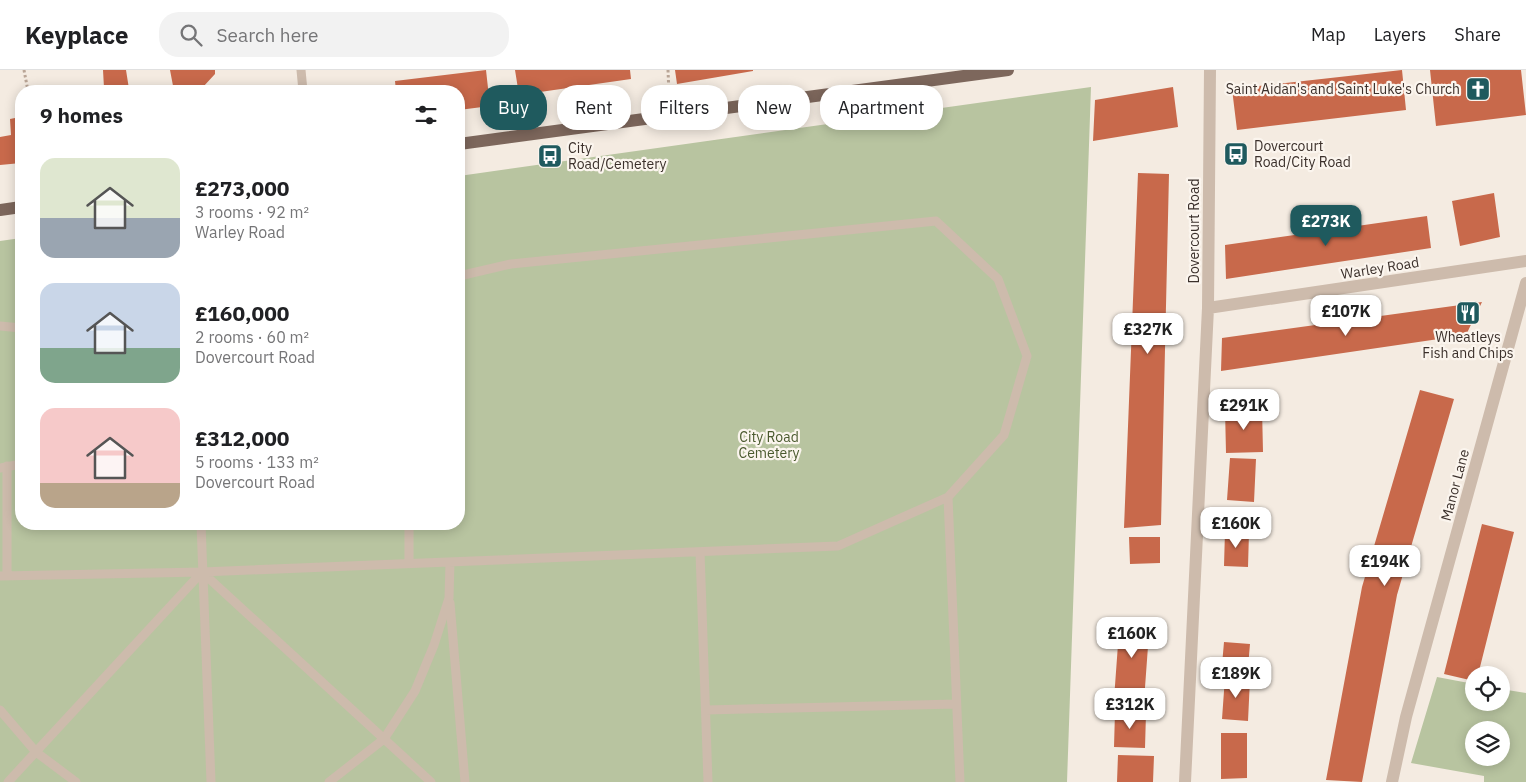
<!DOCTYPE html>
<html lang="en">
<head>
<meta charset="utf-8">
<style>
	:root { --surface:#fff; --page:#f2f2f2; --text:#202124; --muted:#757577; --line:#e0e0e0; --accent:#1f5a5e }
	body { margin:0; font-family:"IBM Plex Sans",sans-serif; background:var(--page); color:var(--text); height:100vh; display:flex; flex-direction:column; font-size:19px; white-space:nowrap }
	* { box-sizing:border-box; margin:0 }
	p { font-size:16px; color:var(--muted) }
	.icon { flex:none; width:28px; height:28px; fill:none; stroke:currentColor; stroke-width:2; stroke-linecap:round; stroke-linejoin:round }
	.map { position:relative; flex:1; overflow:hidden }
	.drawer { position:absolute; left:15px; top:15px; width:450px; height:445px; display:flex; flex-direction:column; background:var(--surface); border-radius:20px; box-shadow:0 2px 12px #0003 }
	.drawer>* { flex:none }
	.top-card { position:absolute; left:480px; top:15px; width:475px; height:45px; display:flex; gap:10px }
	.fabs { position:absolute; left:1465px; top:596px; display:grid; gap:10px }
	.fabs a { display:grid; place-items:center; width:45px; height:45px; border-radius:50%; background:var(--surface); box-shadow:0 2px 12px #0003; font-size:25px }
	.price { position:absolute; translate:-50% -42px; padding:0 11px; border-radius:10px; background:#fff; color:#222; font-size:16px; line-height:32px; filter:drop-shadow(0 1px 2px #0008) }
	.price::after { content:''; position:absolute; left:50%; top:30px; width:15px; height:11px; margin-left:-8px; background:inherit; clip-path:polygon(0 0,100% 0,50% 100%) }
	.price.active { background:var(--accent); color:#fff }
	ul { padding:0; list-style:none }
	li { display:flex; align-items:center; gap:15px; height:125px; padding:0 25px }
	li span { display:grid; place-items:center; flex:none; width:140px; height:100px; border-radius:15px; color:#555 }
	li>.icon { margin-inline-start:auto }
	span .icon { width:60px; height:60px; fill:#fffc; stroke-width:1 }
	li b { font-size:21px }
	h2 { display:flex; justify-content:space-between; align-items:center; height:60px; padding:0 25px; font-size:21px }
	.tag { padding:0 18px; border-radius:20px; background:var(--surface); box-shadow:0 2px 12px #0003; font-size:18px; line-height:45px }
	.tag.active { background:var(--accent); color:#fff }
	header { display:flex; align-items:center; gap:30px; box-sizing:border-box; height:70px; padding:0 25px; background:var(--surface); border-bottom:1px solid var(--line) }
	header strong { font-size:24px }
	nav { display:flex; gap:28px; margin-inline-start:auto; font-size:18px }
	.search { width:350px; height:45px; background:var(--page); display:flex; align-items:center; gap:12px; box-sizing:border-box; padding:0 18px; border-radius:20px; color:var(--muted); font-size:19px }
	.map>svg:first-child { display:block }
</style>
</head>
<body>
<header>
<strong>Keyplace</strong>
<div class="search"><svg class="icon" aria-label="search" viewBox="0 0 24 24"><circle cx="10" cy="10" r="6"/><path d="M15 15l6 6"/></svg>Search here</div>
<nav><a>Map</a><a>Layers</a><a>Share</a></nav>
</header>
<div class="map">
<svg width="1526" height="712" viewBox="0 0 1526 712">
	<rect width="100%" height="100%" fill="#f4ebe1"/>
	<!-- green -->
	<path fill="#b8c4a0" fill-rule="evenodd" d="M1091 17 1067 712H0V171L21 168V454H459V106Z
		M1437 607 1474 614V632H1501V619L1526 623V712H1484V706L1411 693ZM1474 660H1501V688H1474Z"/>
	<!-- building -->
	<path fill="#c8694b" d="M103 0H126L129 19 140 18V21H111V19L104 18Z
		M170 0H215V4L203 17H208V21H174Z
		M486 0 490 36 459 40V21H396L395 11Z
		M515 0H630L631 9 519 25Z
		M675 0H753V1L677 14Z
		M1402 0 1406 40 1237 60 1232 19Z
		M1430 0H1521L1526 45 1436 56Z
		M1173 17 1178 57 1093 71 1095 30Z
		M20 47 21 93 0 95V67L11 65 10 49Z
		M1138 103 1169 104 1161 455 1124 458Z
		M1494 123 1500 167 1460 176 1452 131Z
		M1427 146 1431 178 1226 209 1225 175Z
		M1482 232 1466 265 1221 301 1222 268Z
		M1420 320 1454 329 1397 525 1362 712 1326 710 1362 517Z
		M1262 338 1263 382 1226 383 1225 339Z
		M1230 388 1256 389 1254 432 1227 430Z
		M1482 454 1514 462 1478 605H1474V611L1444 604Z
		M1225 461 1249 462 1248 497 1224 496Z
		M1129 467H1160V493L1130 494Z
		M1120 547 1150 549 1144 631 1114 629Z
		M1224 572 1250 574 1248 597 1222 595Z
		M1225 607 1250 609 1248 651 1222 649Z
		M1115 642 1146 643 1145 678 1114 677Z
		M1221 663H1247V708L1221 709Z
		M1118 685 1154 686 1153 712H1117Z"/>
	<g fill="none" stroke-linecap="round" stroke-linejoin="round">
		<!-- path -->
		<path stroke="#b9a596" stroke-width="3" stroke-dasharray="2.5 2.5" stroke-linecap="butt" d="M24 0 28 21
			M668 0 669 24"/>
		<!-- lane -->
		<path stroke="#cdbbac" stroke-width="9" d="M301 0 303 21
			M0 256 21 258
			M7 396V506
			M0 398 21 394
			M948 427 960 712
			M201 454 211 712
			M700 482 708 712
			M409 493V454
			M202 502 431 712
			M0 506 202 502 838 476 948 427 1004 365 1027 286 998 209 936 151 511 194 459 206
			M450 533 465 712
			M0 640 36 682 76 712
			M706 640 956 634
			M8 712 202 502
			M329 712 384 669 415 621 434 575 449 528 450 492"/>
		<!-- street -->
		<path stroke="#cdbbac" stroke-width="12" d="M1208 238 1526 191
			M1185 712 1208 238 1210 0
			M1392 712 1406 647 1526 213"/>
		<!-- primary -->
		<path stroke="#7d675c" stroke-width="12" d="M459 74 1008 0
			M0 140 21 137"/>
	</g>
	<!-- icons -->
	<defs>
		<symbol id="church-square" viewBox="-11 -11 22 22"><rect x="-9" y="-9" width="18" height="18" rx="4" fill="#1f5a5e" stroke="#fbf5ee"/><path d="M-1.2-6h2.4v3.5h3.3v2.4h-3.3V6h-2.4V-.1h-3.3v-2.4h3.3Z" fill="#fff"/></symbol>
		<symbol id="bus-square" viewBox="-11 -11 22 22"><rect x="-9" y="-9" width="18" height="18" rx="4" fill="#1f5a5e" stroke="#fbf5ee"/><path d="M-5-6H5V4H4V6H2V4H-2V6H-4V4H-5ZM-3.5-4V0h7V-4ZM-3.5 1.2v1.5H-2V1.2ZM2 1.2v1.5H3.5V1.2Z" fill="#fff"/></symbol>
		<symbol id="restaurant-square" viewBox="-11 -11 22 22"><rect x="-9" y="-9" width="18" height="18" rx="4" fill="#1f5a5e" stroke="#fbf5ee"/><path d="M-5-6h1v4h1v-4h1v4h1v-4h1v5L-1.5 .5V6h-2V.5L-5-1ZM5-6V6H3V1.5H1.5Q1.5-4 5-6Z" fill="#fff"/></symbol>
	</defs>
	<g fill-rule="evenodd">
		<use href="#church-square" x="1464" y="5" width="28" height="28"/>
		<use href="#bus-square" x="1222" y="70" width="28" height="28"/>
		<use href="#bus-square" x="536" y="72" width="28" height="28"/>
		<use href="#restaurant-square" x="1454" y="229" width="28" height="28"/>
	</g>
	<g text-anchor="middle" dominant-baseline="central" stroke-width="4.5" stroke-linejoin="round" paint-order="stroke">
		<!-- poi labels -->
		<g font-size="14" fill="#3b302b" stroke="#fbf5ee" text-anchor="start">
			<text x="1460" y="19" text-anchor="end">Saint Aidan's and Saint Luke's Church</text>
			<text x="1254" y="76">Dovercourt<tspan x="1254" dy="16">Road/City Road</tspan></text>
			<text x="568" y="78">City<tspan x="568" dy="16">Road/Cemetery</tspan></text>
			<text x="1468" y="267" text-anchor="middle">Wheatleys<tspan x="1468" dy="16">Fish and Chips</tspan></text>
		</g>
		<!-- street labels -->
		<g font-size="14" fill="#3b302b" stroke="#fbf5ee">
			<text transform="translate(1194 161) rotate(-90)">Dovercourt Road</text>
			<text transform="translate(1380 198) rotate(-9)">Warley Road</text>
			<text transform="translate(1455 415) rotate(-75)">Manor Lane</text>
		</g>
		<!-- park labels -->
		<g font-size="14" fill="#4a5a2e" stroke="#fbf5ee">
			<text x="769" y="367">City Road<tspan x="769" dy="16">Cemetery</tspan></text>
		</g>
	</g>
</svg>
<div class="fabs">
<a><svg class="icon" aria-label="locate" viewBox="0 0 24 24"><circle cx="12" cy="12" r="6"/><path d="M12 2v4M12 18v4M2 12h4M18 12h4"/></svg></a>
<a><svg class="icon" aria-label="layers" viewBox="0 0 24 24"><path d="M12 4l9 5-9 5-9-5zM3 14l9 5 9-5"/></svg></a>
</div>
<b class="price active" style="left:1326px;top:177px">£273K</b>
<b class="price" style="left:1346px;top:267px">£107K</b>
<b class="price" style="left:1148px;top:285px">£327K</b>
<b class="price" style="left:1244px;top:361px">£291K</b>
<b class="price" style="left:1236px;top:479px">£160K</b>
<b class="price" style="left:1385px;top:517px">£194K</b>
<b class="price" style="left:1132px;top:589px">£160K</b>
<b class="price" style="left:1236px;top:629px">£189K</b>
<b class="price" style="left:1130px;top:660px">£312K</b>
<div class="top-card">
<a class="tag active">Buy</a>
<a class="tag">Rent</a>
<a class="tag">Filters</a>
<a class="tag">New</a>
<a class="tag">Apartment</a>
</div>
<section class="drawer">
<h2>9 homes<svg class="icon" aria-label="filters" viewBox="0 0 24 24"><path d="M4 7h16M4 17h16"/><circle cx="9" cy="7" r="2"/><circle cx="15" cy="17" r="2"/></svg></h2>
<ul>
<li><span style="background:linear-gradient(#dfe7d0 60%,#9aa5b1 0)"><svg class="icon" aria-label="home" viewBox="0 0 24 24"><path d="M3 11l9-7 9 7M6 9v11h12V9"/></svg></span><div><b>£273,000</b><p>3 rooms · 92 m²</p><p>Warley Road</p></div></li>
<li><span style="background:linear-gradient(#c9d6e8 65%,#7fa58c 0)"><svg class="icon" aria-label="home" viewBox="0 0 24 24"><path d="M3 11l9-7 9 7M6 9v11h12V9"/></svg></span><div><b>£160,000</b><p>2 rooms · 60 m²</p><p>Dovercourt Road</p></div></li>
<li><span style="background:linear-gradient(#f6c9c9 75%,#b9a48a 0)"><svg class="icon" aria-label="home" viewBox="0 0 24 24"><path d="M3 11l9-7 9 7M6 9v11h12V9"/></svg></span><div><b>£312,000</b><p>5 rooms · 133 m²</p><p>Dovercourt Road</p></div></li>
</ul>
</section>
</div>
</body>
</html>
